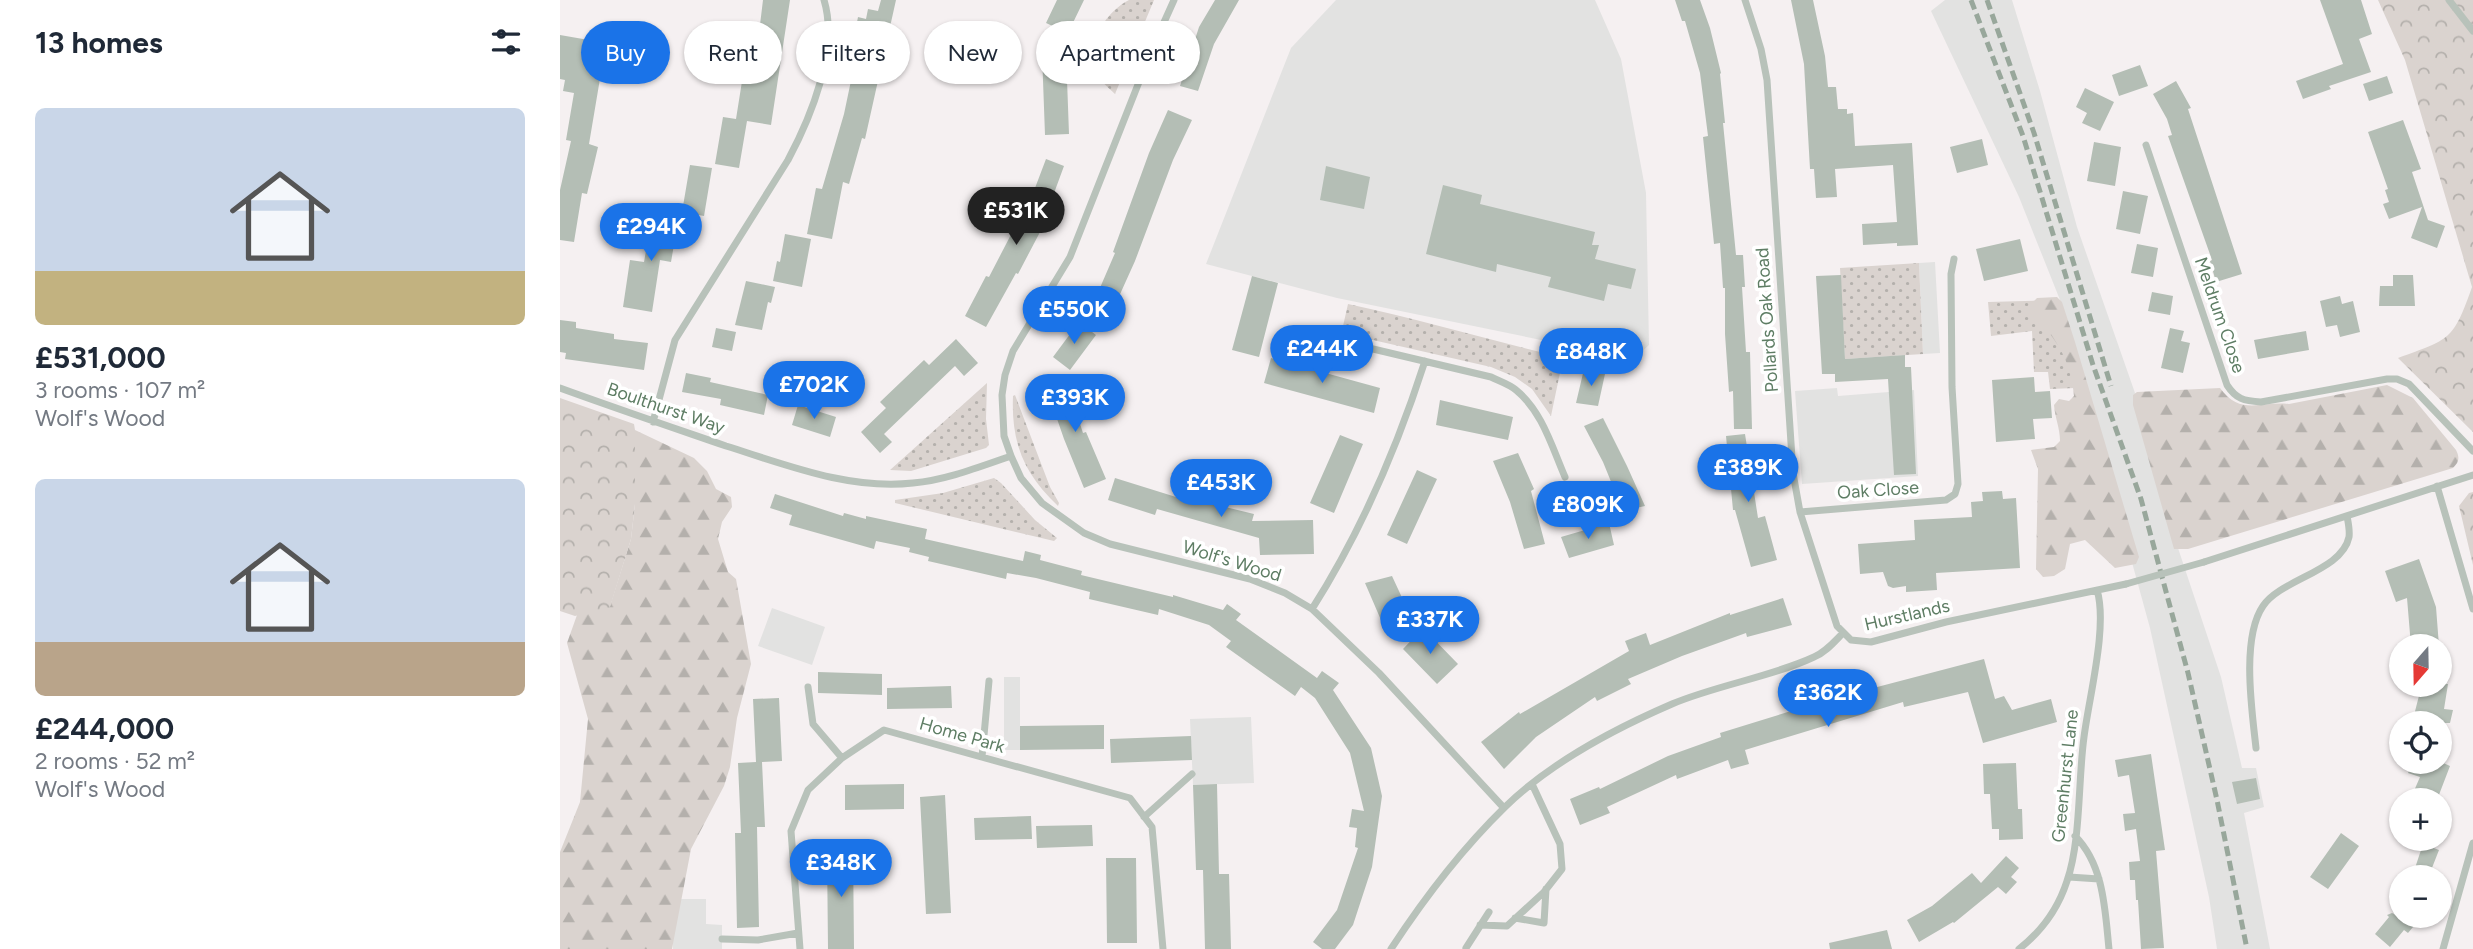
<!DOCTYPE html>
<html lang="en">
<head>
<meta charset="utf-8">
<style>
	:root { --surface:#fff; --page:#f6f6f7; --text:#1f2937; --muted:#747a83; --accent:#1a73e8 }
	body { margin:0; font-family:Figtree,sans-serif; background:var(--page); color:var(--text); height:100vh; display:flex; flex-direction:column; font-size:26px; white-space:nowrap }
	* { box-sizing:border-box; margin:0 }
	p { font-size:23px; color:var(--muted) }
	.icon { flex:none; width:38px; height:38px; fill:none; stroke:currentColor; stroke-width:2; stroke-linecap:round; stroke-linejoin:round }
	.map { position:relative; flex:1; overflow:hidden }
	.side { display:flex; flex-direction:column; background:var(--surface); width:560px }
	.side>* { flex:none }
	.guide { position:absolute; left:21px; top:21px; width:665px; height:63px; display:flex; gap:14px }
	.needle { width:46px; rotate:200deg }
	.fabs { position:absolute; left:1829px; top:634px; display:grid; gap:14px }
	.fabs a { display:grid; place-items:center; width:63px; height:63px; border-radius:50%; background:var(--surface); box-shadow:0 2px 5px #0004; font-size:35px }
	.price { position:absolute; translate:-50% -60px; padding:0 16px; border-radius:24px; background:var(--accent); color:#fff; font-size:23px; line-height:46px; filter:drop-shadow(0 2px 4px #0008) }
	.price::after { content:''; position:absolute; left:50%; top:42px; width:21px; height:16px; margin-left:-10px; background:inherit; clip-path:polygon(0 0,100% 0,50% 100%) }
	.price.current { background:#222; color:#fff }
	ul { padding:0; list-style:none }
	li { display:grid; align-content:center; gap:14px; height:371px; padding:0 35px }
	li span { display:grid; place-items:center; height:217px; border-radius:10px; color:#555 }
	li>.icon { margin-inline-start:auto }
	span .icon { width:126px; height:126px; fill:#fffc; stroke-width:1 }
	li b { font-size:30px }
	h2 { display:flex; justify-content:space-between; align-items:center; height:84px; padding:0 35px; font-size:30px }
	.chip { padding:0 24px; border-radius:32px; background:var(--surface); box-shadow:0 2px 5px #0004; font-size:24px; line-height:63px }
	.chip.current { background:var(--accent); color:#fff }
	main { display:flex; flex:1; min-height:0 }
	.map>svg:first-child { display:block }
</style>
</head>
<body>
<main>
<section class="side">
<h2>13 homes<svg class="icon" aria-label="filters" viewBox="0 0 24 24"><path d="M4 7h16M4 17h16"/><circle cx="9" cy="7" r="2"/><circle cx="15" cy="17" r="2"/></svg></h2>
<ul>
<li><span style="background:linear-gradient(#c9d6e8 75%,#c2b280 0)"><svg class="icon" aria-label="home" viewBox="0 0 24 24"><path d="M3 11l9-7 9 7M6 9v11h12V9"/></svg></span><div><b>£531,000</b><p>3 rooms · 107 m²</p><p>Wolf's Wood</p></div></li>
<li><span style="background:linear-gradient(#c9d6e8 75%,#b9a48a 0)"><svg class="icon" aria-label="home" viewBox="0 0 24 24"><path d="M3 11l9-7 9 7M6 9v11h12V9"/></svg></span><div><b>£244,000</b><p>2 rooms · 52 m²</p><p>Wolf's Wood</p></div></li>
</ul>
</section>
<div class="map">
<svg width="1913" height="949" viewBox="0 0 1913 949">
	<defs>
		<pattern id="grass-dots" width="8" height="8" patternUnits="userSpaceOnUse" patternTransform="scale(1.75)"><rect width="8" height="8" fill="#dad3cf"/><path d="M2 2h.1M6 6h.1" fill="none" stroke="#b4b0ac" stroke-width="1.8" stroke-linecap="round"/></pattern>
		<pattern id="forest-firs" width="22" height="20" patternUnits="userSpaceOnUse" patternTransform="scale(1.75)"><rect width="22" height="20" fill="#dad3cf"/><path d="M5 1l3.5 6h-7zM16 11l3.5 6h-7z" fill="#b4b0ac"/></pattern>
		<pattern id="park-crowns" width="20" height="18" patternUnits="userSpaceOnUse" patternTransform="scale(1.75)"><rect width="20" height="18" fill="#dad3cf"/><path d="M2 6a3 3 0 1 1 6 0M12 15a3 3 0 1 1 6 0" fill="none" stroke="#b4b0ac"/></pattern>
	</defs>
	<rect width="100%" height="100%" fill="#f5f0f1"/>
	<!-- built -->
	<path fill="#e2e2e1" d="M776 0H1035L1061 59 1086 193 1089 345 1074 359 777 298 646 264 731 48Z
		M1385 0H1452L1480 91 1517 227 1575 393 1618 548 1661 677 1682 768H1696L1704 807 1684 813 1710 949H1657L1649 897 1590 628 1500 300 1459 197 1371 11Z
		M1375 262 1380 353 1363 354 1359 263Z
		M1277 388 1278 396 1354 390 1358 476 1242 484 1235 391Z
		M212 608 265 627 252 665 198 646Z
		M444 677H460V750H444Z
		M691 717 694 783 633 785 630 719Z
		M113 899H146V924L162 925V949H113Z"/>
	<!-- grass -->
	<path fill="url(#grass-dots)" d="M569 0H594L555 94C549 88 541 82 537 74 525 45 544 13 569 0Z
		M1359 263 1363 354 1285 359 1280 268Z
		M1500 300 1515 388 1490 389 1488 372H1474L1472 331 1431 336 1428 302Z
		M788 304C857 319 924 338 992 355L1002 363 991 416 972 389 955 377 931 367 791 335 783 326Z
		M427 383 426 419 429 445 426 448 351 471 330 470Z
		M455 395 490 487 499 503 498 506C464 474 451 443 453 396Z
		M434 478 441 483 475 520 497 538 494 541 335 503V500L383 493Z"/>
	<!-- forest -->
	<path fill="url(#forest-firs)" d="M1497 297 1502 302 1515 342 1579 557 1576 564 1555 568 1525 540 1510 544 1505 569 1494 576 1483 577 1476 569 1478 469 1471 450 1494 447 1500 441C1500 428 1495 418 1494 405L1499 399 1509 401 1514 396C1511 360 1496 337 1470 313L1469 306 1477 298Z
		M1827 385 1853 398 1896 450C1900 458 1899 462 1893 468L1628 549H1614L1573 405V395L1577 392 1660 388C1680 416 1700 401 1729 404Z
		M75 430 134 458 147 471 156 489 171 497 172 507 162 522 158 539 168 572 176 579 191 664 177 718 170 767 164 786 131 849 112 949H0V852L20 802 28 719 7 643 22 601 50 606 71 539 75 504Z"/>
	<!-- park -->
	<path fill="url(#park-crowns)" d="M1818 0H1913V432L1838 358C1890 339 1893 341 1912 287L1845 60Z
		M0 398 74 424 75 430V504L71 539 50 607 15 616 0 611Z
		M1913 492V565L1899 506 1909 493Z"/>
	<!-- building -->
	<path fill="#b4beb5" d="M203 0H230L211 125 187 121 179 168 155 164 163 117 176 119 190 31 199 33Z
		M321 0H336L305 139 302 138 289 184 283 182 272 239 247 234 256 188 262 189 284 114 301 33 295 32 298 17 306 19 308 9 318 11Z
		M497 0H524L508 33 486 23Z
		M655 0H679L654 44 638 91 620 86 639 27Z
		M1115 0H1140L1150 28 1161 73 1160 74 1165 123H1163L1176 255H1183L1185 287H1182L1186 352H1190L1192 429H1174L1173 391 1169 392 1165 334V288H1163L1160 243 1154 244 1143 137 1148 136 1140 73 1125 21H1122Z
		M1231 0H1253L1265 56 1268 87H1276L1278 109H1287V114L1293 113 1295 146 1352 143 1358 245 1337 246V243L1303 245 1302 224 1337 222 1333 165 1275 169 1277 197 1256 198 1254 169H1250L1244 64Z
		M1760 0H1801L1812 34 1799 39 1811 72 1769 86 1771 89 1743 99 1736 81 1783 64Z
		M0 35 46 43 29 144 38 147 27 194 22 193 14 242 0 240V190L11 141 6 140 14 93 3 91 5 80 0 79Z
		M506 52 509 134 485 135 482 53Z
		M1580 65 1588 86 1559 96 1552 75Z
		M1827 76 1833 93 1809 101 1803 84Z
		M1616 81 1631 108 1628 109 1682 274 1656 282 1650 261 1652 260 1608 136 1612 135 1607 119 1593 94Z
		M1525 88 1554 102 1540 131 1522 123 1527 113 1516 107Z
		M608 110 632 120 613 160 575 261 552 312 533 304 555 253 553 252 589 153Z
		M1843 120 1861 169 1852 172 1868 220 1885 226 1877 248 1851 238 1862 207 1829 219 1823 204 1829 202 1825 190 1828 189 1808 132Z
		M1422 139 1428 165 1397 173 1390 147Z
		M1534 142 1561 147 1555 186 1527 181Z
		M486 159 504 166 479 234 458 274 456 273 426 327 405 316 426 276 429 277 457 223 461 225Z
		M130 165 152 168 144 216 122 212Z
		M766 166 810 177 804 209 760 200Z
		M883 185 922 195 920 204 1035 232 1032 245H1039L1035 259 1076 269 1071 289 1048 284 1044 301 988 287 991 277 937 264 936 272 866 254Z
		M1563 191 1588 196 1580 234 1556 229Z
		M93 211 119 216 111 262 100 260 92 312 63 307 70 260 84 262Z
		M225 234 251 239 242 287 213 281 217 261 220 262Z
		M1460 239 1468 271 1424 281 1416 249Z
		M1577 244 1598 248 1593 277 1571 273Z
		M1281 275 1285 359 1345 355V367H1351L1356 474 1334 475 1328 379 1275 382V374H1262L1256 276Z
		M1833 275H1853L1855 306H1819L1820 286H1833Z
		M692 276 718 283 699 357 672 350Z
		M186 281 215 287 211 303 208 302 202 330 175 325Z
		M1592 292 1613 296 1610 315 1588 311Z
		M1780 296 1782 304 1793 301 1800 332 1780 337 1777 325 1766 327 1760 301Z
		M0 320 16 322V328L54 334V339L88 343 84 370 5 359 6 353 0 352Z
		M519 322 536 335 510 370 493 357Z
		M156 328 176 332 172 351 152 347Z
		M1610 328 1624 331 1621 341 1630 343 1623 373 1601 368Z
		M1746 331 1749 350 1698 359 1694 340Z
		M396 339 418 363 404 376 395 366 324 434 332 442 320 453 301 432 326 408 320 402 364 360 369 365Z
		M711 358 820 388 814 413 704 383Z
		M1024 369 1045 374 1038 406 1016 403Z
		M126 373 151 378 150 382 208 395 204 415 160 405 161 399 122 392Z
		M1474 377 1475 392 1490 391 1492 418 1473 419 1475 439 1436 442 1432 380Z
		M505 378 523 433 526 432 546 479 524 488 504 439 485 384Z
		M880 400 953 417 948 440 876 425Z
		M238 405 276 417 270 437 232 425Z
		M1043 418 1067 466 1085 506 1063 511 1043 462 1024 426Z
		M1185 434 1198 518 1205 516 1217 560 1191 567 1175 510H1173L1166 436Z
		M780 435 803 444 774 513 750 503Z
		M958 453 974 489 971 491 985 544 964 549 950 502 933 461Z
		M857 470 877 479 847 544 827 535Z
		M555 478 616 497V495L694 514 692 521 753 520 754 554 700 555 699 538 597 509 595 515 548 500Z
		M1442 491 1443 499 1456 498 1460 568 1376 573 1377 590 1346 592V586L1333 588 1328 586 1323 572 1300 574 1298 544 1355 540 1354 520 1412 517 1411 502 1423 501 1422 492Z
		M215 494 283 516 284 513 306 519V516L367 529 365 539 463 561 465 551 481 555 480 560 522 571 521 575 613 597V595L663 610 667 604 681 614 676 620 757 678 762 671 779 683 773 690 811 748 822 796 812 867 793 925 775 949H762L753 942 777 910 798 848 795 847 797 828 789 827 792 809 804 811 790 753 755 698 741 687 735 696 666 647 671 641 649 625 599 609 598 615 529 599 530 592 476 578 447 573 446 579 368 561 369 557 349 552 350 548 316 541 314 549 229 525 232 515 210 508Z
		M1049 523 1054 545 1009 558 1001 537Z
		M1859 559 1876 607 1879 646H1851L1847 598 1836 602 1825 571Z
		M832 576 851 617 824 627 805 583Z
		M1223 598 1232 625 1187 637 1186 633 1122 656 1068 679 1071 684 1037 701 1035 697 976 737 944 769 921 742 959 712 960 714 1069 651 1065 641 1086 633 1090 645 1170 613V615Z
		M863 628 898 664 877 684 843 649Z
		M1424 659 1435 699 1444 696 1452 710 1491 699 1497 722 1423 743 1408 692 1344 707 1343 702 1185 750 1189 764 1171 769 1168 760 1117 779 1116 775 1047 807 1050 813 1020 825 1010 799 1039 787 1040 789 1108 756 1161 737 1160 733 1260 702Z
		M258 672 322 674V695L258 693Z
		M1862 684H1888L1884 709 1893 710 1890 723H1852Z
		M391 686 392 708 327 709V688Z
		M219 698 222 761 202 762 205 827H197L199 927 177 928 175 833H181L178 763 196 762 193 699Z
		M544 725V749L460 750V726Z
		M631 736 632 760 551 763 550 739Z
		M1591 754 1605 850 1596 851 1604 948 1581 949 1578 900H1576L1575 880H1570L1569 862 1580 861 1576 829 1565 831 1563 814 1575 813 1569 775 1558 777 1555 760Z
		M1853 761H1879L1890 766 1877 800H1850L1860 777 1848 773Z
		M1456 763 1458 809H1462L1463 839 1439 840V829H1432L1430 794H1424L1423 764Z
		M1696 778 1700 799 1677 804 1672 782Z
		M344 784V809L285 810V785Z
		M657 784 659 874H669L671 949H645L643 870H636L633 785Z
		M385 795 391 913 366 914 360 797Z
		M471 816 472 839 415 840 414 818Z
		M532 825 533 846 477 848 476 826Z
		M1781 833 1799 846 1768 889 1750 877Z
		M1863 844 1879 850 1870 873 1855 868Z
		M293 849 294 949H268L267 850Z
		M1446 856 1459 868 1451 877 1457 882 1446 894 1438 887 1394 923 1393 922 1359 942 1347 920 1372 906 1412 873 1421 883Z
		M546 858H576L577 943H547Z
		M1832 913 1836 915H1863L1848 933 1844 930 1830 947 1815 934 1829 917 1827 915Z
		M1327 930 1332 949H1270L1269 943Z"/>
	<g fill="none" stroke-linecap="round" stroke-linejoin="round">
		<!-- minor -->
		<path stroke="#b8c2ba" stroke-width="7" d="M614 0 592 49 510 257 453 351 445 375 442 395 444 436 451 456 461 478 482 503 524 533 550 544 690 579 725 593 752 609 819 673 944 808
			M1185 0 1201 49 1207 80 1233 473 1240 512 1277 626 1291 640 1311 642 1386 622 1566 584
			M1889 0 1913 31
			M1586 145 1667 385C1676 399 1684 401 1701 402L1827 379H1837L1849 384 1913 451
			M771 339 931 377C939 381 949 384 956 390 982 411 992 447 1005 477
			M0 388C55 408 111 427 166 446 227 465 289 490 353 483 386 480 419 467 451 456
			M93 422 115 340 228 160C251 117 279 49 264 0
			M1877 486 1913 609
			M1240 512 1386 500 1395 494 1398 484 1392 387 1391 274 1394 259
			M1644 562 1913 475
			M752 609C801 532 837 448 865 361
			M248 687 253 724 282 758
			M1696 748C1692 711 1681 638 1703 606 1721 579 1782 571 1789 537 1790 530 1788 522 1787 516
			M422 757 429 681
			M584 817 632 774
			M1515 836C1544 865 1545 910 1549 949
			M1509 877 1539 879
			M955 918 984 923 986 889
			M920 925 947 926 984 892 1002 869 1000 844 972 784
			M162 939 198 940 238 933
			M906 948 929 912
			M240 949 231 831 248 790 282 758 324 730 570 798 592 827 603 949
			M831 949C863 900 903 848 945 807 991 762 1054 729 1112 704 1157 685 1211 677 1254 657 1266 652 1274 642 1283 633
			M1459 949C1482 931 1498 909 1507 881 1521 841 1518 780 1524 737 1529 697 1548 626 1537 590
			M1883 949 1913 843"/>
		<!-- rail -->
		<path stroke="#98a79b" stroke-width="5" stroke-dasharray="10 5" stroke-linecap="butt" d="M1411 0 1463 136 1533 365 1581 499 1628 673 1657 800 1687 949
			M1427 0 1474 133 1551 386"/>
		<!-- minor-bridge -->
		<path stroke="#b8c2ba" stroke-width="7" d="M1566 584 1644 562"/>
	</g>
	<g text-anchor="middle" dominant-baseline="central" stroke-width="7" stroke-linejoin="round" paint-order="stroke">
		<!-- street labels -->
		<g font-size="18" fill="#5e7d64" stroke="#fff">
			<text transform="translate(1660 315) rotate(71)">Meldrum Close</text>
			<text transform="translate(1207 320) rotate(-94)">Pollards Oak Road</text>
			<text transform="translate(106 408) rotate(19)">Boulthurst Way</text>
			<text transform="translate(1318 490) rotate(-4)">Oak Close</text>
			<text transform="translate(672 561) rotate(17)">Wolf's Wood</text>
			<text transform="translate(1347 615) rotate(-13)">Hurstlands</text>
			<text transform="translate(402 735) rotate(16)">Home Park</text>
			<text transform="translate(1505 776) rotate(-84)">Greenhurst Lane</text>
		</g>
	</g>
</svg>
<div class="fabs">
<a><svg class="needle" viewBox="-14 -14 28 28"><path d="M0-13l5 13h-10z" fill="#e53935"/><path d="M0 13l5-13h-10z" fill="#747a83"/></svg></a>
<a><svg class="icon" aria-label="locate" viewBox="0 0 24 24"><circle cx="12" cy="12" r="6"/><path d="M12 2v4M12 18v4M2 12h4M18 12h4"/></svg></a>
<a>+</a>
<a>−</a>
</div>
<b class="price current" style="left:456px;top:247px">£531K</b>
<b class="price" style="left:91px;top:263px">£294K</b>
<b class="price" style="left:514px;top:346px">£550K</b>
<b class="price" style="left:762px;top:385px">£244K</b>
<b class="price" style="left:1031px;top:388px">£848K</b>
<b class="price" style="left:254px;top:421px">£702K</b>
<b class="price" style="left:515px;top:434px">£393K</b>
<b class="price" style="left:1188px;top:504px">£389K</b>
<b class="price" style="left:661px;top:519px">£453K</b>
<b class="price" style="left:1028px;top:541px">£809K</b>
<b class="price" style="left:870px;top:656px">£337K</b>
<b class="price" style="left:1268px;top:729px">£362K</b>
<b class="price" style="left:281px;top:899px">£348K</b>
<div class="guide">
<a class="chip current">Buy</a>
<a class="chip">Rent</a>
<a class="chip">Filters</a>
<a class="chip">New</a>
<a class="chip">Apartment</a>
</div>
</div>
</main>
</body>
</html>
